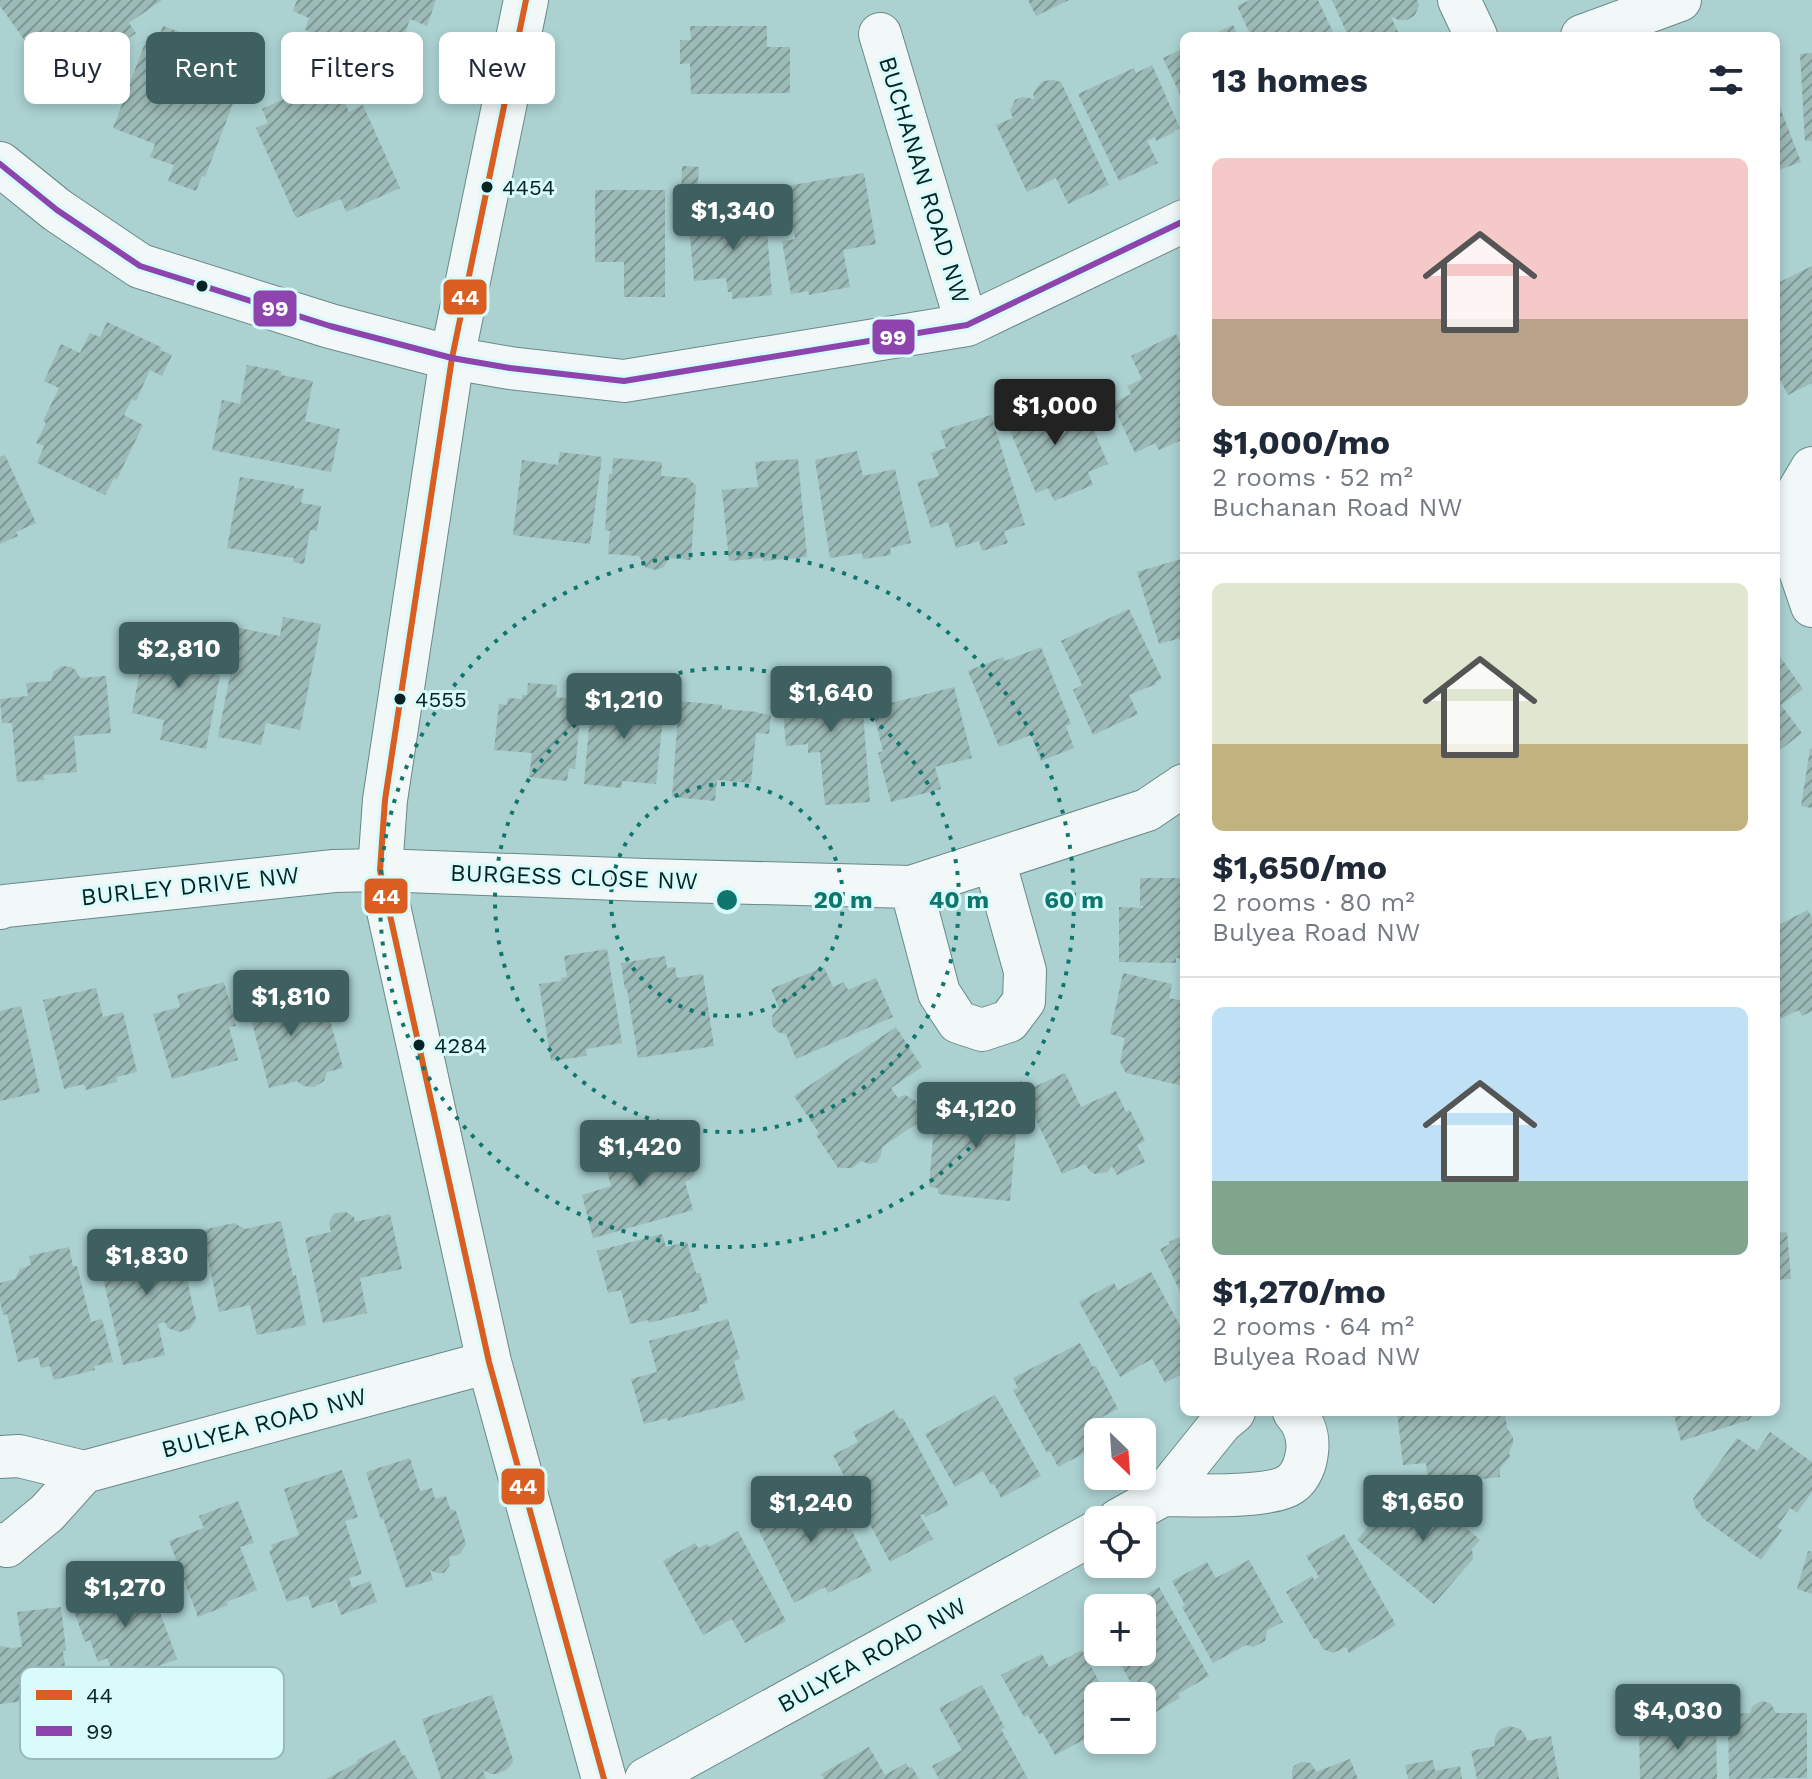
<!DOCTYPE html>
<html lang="en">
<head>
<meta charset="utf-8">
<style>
	:root { --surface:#fff; --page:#f2f2f3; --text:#1f2937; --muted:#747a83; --line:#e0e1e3; --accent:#3f6060 }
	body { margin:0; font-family:"Work Sans",sans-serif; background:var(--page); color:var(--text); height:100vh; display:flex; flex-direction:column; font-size:30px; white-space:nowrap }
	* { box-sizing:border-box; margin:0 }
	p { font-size:26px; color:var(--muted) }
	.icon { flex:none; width:44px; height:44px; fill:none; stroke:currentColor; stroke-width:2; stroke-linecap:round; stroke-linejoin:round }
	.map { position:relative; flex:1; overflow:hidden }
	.drawer { position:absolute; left:1180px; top:32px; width:600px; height:1384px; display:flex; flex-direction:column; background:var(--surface); border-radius:12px; box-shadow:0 4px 12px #0003 }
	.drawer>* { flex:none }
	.guide { position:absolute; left:24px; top:32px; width:760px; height:72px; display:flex; gap:16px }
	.needle { width:52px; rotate:155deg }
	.fabs { position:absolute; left:1084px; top:1418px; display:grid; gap:16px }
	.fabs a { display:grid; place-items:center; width:72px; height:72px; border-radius:12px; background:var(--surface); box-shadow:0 4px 12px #0003; font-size:40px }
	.price { position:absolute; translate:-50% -68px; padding:0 18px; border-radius:8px; background:var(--accent); color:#fff; font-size:26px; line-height:52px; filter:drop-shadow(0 2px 4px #0008) }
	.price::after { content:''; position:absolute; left:50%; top:48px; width:24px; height:18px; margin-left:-12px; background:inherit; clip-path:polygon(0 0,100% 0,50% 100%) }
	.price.selected { background:#222; color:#fff }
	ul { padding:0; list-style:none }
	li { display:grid; align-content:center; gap:16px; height:424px; padding:0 32px }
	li+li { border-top:2px solid var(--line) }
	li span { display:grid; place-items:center; height:248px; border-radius:12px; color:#555 }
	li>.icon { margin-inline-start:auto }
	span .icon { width:144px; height:144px; fill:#fffc; stroke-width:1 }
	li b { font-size:34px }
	h2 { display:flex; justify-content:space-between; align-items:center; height:96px; padding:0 32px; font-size:34px }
	.pill { padding:0 28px; border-radius:12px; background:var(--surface); box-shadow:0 4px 12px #0003; font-size:28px; line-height:72px }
	.pill.selected { background:var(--accent); color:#fff }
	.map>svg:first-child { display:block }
</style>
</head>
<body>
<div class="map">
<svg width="1812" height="1779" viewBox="0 0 1812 1779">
	<defs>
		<pattern id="building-hatch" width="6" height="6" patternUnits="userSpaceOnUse" patternTransform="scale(2)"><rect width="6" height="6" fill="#9cbab7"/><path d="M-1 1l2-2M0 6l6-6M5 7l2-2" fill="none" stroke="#7d9794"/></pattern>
	</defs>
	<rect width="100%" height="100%" fill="#abd1d1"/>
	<!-- building -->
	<path fill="url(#building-hatch)" d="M0 0H162L129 23 136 33 59 88 0 6Z
		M297 0H436L427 26 410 19 394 63 305 30 309 18 293 11Z
		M1028 0H1069L1036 16Z
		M1250 0H1318L1333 32 1325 36H1251L1237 6Z
		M1332 0H1417L1419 5 1415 15 1407 20H1399L1391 17 1400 36H1348Z
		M1233 25 1238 36H1209Z
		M163 26 197 38 198 34 239 49 224 88 237 93 205 177 202 176 196 191 168 181 174 165 150 157 155 144 113 128 148 35 158 39Z
		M690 26H767V47H790V93L691 94 690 63 680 64V40H691Z
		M1184 48V103L1163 58Z
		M1812 53V141H1805L1800 54Z
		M1152 65 1180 128 1174 131 1175 132 1156 141 1155 137 1147 141 1158 163 1119 181 1078 94 1134 68 1136 73Z
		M332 73 349 112 363 105 400 188 346 212 341 199 296 218 256 128 268 123 262 109 294 94 293 91Z
		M1053 80 1061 82 1109 185 1068 204 1056 178 1027 192 996 125 1013 118 1010 111 1015 100 1022 97 1035 99 1033 95 1037 87 1043 81Z
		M1776 97 1801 162 1776 171Z
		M682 166 699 167 697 198 681 197Z
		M864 173 876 244 843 250 850 287 809 295 808 291 791 294 782 241 795 239 786 186Z
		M595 190H665V297H624V262H595Z
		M739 205 740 219 766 217 772 295 732 299V292H728L726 278 694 281 689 226 712 224 710 207Z
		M1812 266V383L1788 395 1776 372V284Z
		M107 322 161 347 160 350 172 355 162 376 150 370 136 401 132 399 124 415 143 425 117 479 114 478 105 495 37 463 44 446 36 443 46 423 43 421 59 388 44 381 61 344 80 353 90 333 100 337Z
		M1176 334 1184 352V439L1159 450 1155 443 1135 453 1112 403 1131 394 1127 386 1142 379 1131 356Z
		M247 365 281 371V375L313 381 305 421 340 429 331 472 212 450 222 400 240 404Z
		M1045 395 1056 421 1085 409 1108 464 1088 472 1093 485 1054 501 1048 488 1036 493 1002 412Z
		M991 415 1025 525 1004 531 1008 543 982 551 979 541 956 548 948 522 931 528 917 482 939 476 931 453 946 448 940 431Z
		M857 451 863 476 895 469 911 543 890 548 891 555 863 559 862 553 830 558 815 460Z
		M560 452 602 457 590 544 513 535 522 460 558 465Z
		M5 455 36 523 16 532 18 536 0 544V457Z
		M613 458 662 462 661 476 688 478 696 486 691 560 669 558 664 567 655 570 645 567 639 556 608 554 610 531 605 530 609 474H612Z
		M798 459 807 557 763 561V558L729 561 722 490 758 487 755 462Z
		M240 477 294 486V488L304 489 301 503 321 506 317 531 310 530 304 564 293 562 294 558 227 548Z
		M1184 558V644L1181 638 1159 644 1137 572Z
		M1129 609 1162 679 1155 682 1156 684 1129 695 1138 714 1093 735 1073 690 1082 685 1061 641Z
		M283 617 321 624 300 730 266 723 261 745 218 737 239 628 280 636Z
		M166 637 191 642 190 646 220 651 215 674 220 675 206 749 160 740 164 720 132 713 145 643 164 647Z
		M1041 647 1071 724 1066 726 1074 748 1041 761 1031 735 999 747 968 671 1003 657 1005 661Z
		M1776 651 1803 689 1781 705 1802 733 1776 753Z
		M62 666 72 667 77 672 80 678 106 676 111 733 74 736 77 772 44 775V780L17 782 12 723H2L0 699 28 696 26 683 51 681 54 671Z
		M844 674 845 688 861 687 870 802 825 805 820 752 808 753V744L786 746 781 688 803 686 802 678Z
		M528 683 557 685 556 697 582 700 575 769 569 768 567 781 529 777 532 753 494 750 499 704 507 705 508 698 522 699V695H527Z
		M954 687 972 758 935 767 941 789 891 802 878 753 883 751 872 708Z
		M628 695 665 699 656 784 622 781 621 788 584 784 591 704 607 705 608 696 628 698Z
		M679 701 722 705V709L758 712V713L771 715 769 734 756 733 751 783 717 780 715 801 672 797Z
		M1810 749H1812V808L1801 806Z
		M1140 878H1184V958H1176V963L1119 962V907L1143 908V905L1140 906Z
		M1808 910 1812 918V1011L1802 1016 1799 1010 1778 1020 1776 1015V932L1780 930 1778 925Z
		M607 949 622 1043 586 1049 587 1056 551 1061 539 984 561 981V978L567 977 564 956Z
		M665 956 667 968 675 967 677 978 703 974 714 1046 638 1058 627 989H625L621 963Z
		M824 967 833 987 844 982 848 990 876 978 893 1017 796 1059 786 1034 777 1032 772 1025V1016L779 1008 771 989Z
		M1123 973 1172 984 1169 998 1184 1001V1086L1126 1073 1120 1062 1125 1038 1110 1034Z
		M287 981 294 1008 305 1006 307 1012 316 1010 319 1018 329 1016 343 1068 327 1072 324 1081 314 1087 303 1086 297 1081 269 1088 244 992Z
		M224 982 236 1026 229 1027 238 1060 172 1079 153 1014 180 1007 177 995Z
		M96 988 103 1017 123 1012 137 1072 116 1077 117 1082 86 1090 84 1084 64 1089 43 1000Z
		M21 1006 40 1092 0 1101V1011Z
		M896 1027 922 1067 891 1088 898 1098 905 1095 916 1101 920 1110 919 1122 882 1147 881 1155 877 1162 869 1164 861 1161 852 1168H838L816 1135 819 1133 794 1096Z
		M1065 1073 1081 1107 1116 1091 1126 1112 1130 1110 1145 1141 1137 1145 1145 1162 1117 1175 1112 1166 1107 1172 1095 1174 1089 1170 1085 1164 1062 1174 1027 1101 1029 1100 1025 1091Z
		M973 1097 1019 1101 1010 1201 938 1194V1188L929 1187 935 1113 957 1114 958 1110 972 1111Z
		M660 1136 665 1157 678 1154V1156L685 1155 691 1158 695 1164V1173L691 1179 685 1182 693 1210 593 1238 582 1195 611 1186 602 1153Z
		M346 1212 354 1217 355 1222 390 1214 402 1269 360 1278 367 1313 323 1323 305 1238 331 1232 329 1223 332 1217 336 1213Z
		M281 1221 293 1276 296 1275 306 1325 257 1335 250 1305 219 1312 202 1230 234 1223 245 1229Z
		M1787 1232 1791 1279 1776 1280V1233Z
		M662 1234 666 1247 687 1242 696 1273H700L708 1303 699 1305 700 1310 649 1323 648 1320 630 1324 621 1290 608 1293 597 1251Z
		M1184 1235V1300L1160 1249 1170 1244 1169 1242Z
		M150 1240 151 1246 158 1241 166 1240 174 1243 180 1249 196 1319 190 1329 179 1332 168 1328 165 1322 158 1324 165 1355 123 1365 100 1265 106 1257H115L113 1249Z
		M69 1247 73 1266H77L91 1322 102 1319 113 1362 94 1366 95 1370 54 1380 50 1366 41 1368 38 1357 18 1362 7 1314 3 1315 0 1301V1283L15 1279 20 1269 31 1265 29 1256Z
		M1151 1272 1184 1333V1373L1165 1383 1152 1359 1120 1377 1079 1302 1114 1283 1118 1290Z
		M728 1319 740 1359 734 1361 745 1400 668 1421 667 1418 644 1424 631 1379 657 1372 649 1341Z
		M1080 1343 1093 1367 1096 1366 1118 1409 1088 1424 1098 1446 1058 1467 1050 1451 1047 1453 1013 1390 1018 1388 1013 1378Z
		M995 1395 1041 1476 1001 1498 994 1484 991 1485 983 1471 955 1487 925 1434Z
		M894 1410 899 1419 903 1418 949 1505 926 1517 924 1514 920 1515 933 1539 890 1562 833 1455 858 1442 853 1432Z
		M1397 1412H1505L1507 1428 1513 1437V1443L1509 1453 1510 1457 1500 1468V1477L1429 1485 1426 1463 1403 1465Z
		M1670 1412H1755L1749 1420 1681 1441 1674 1416 1672 1417Z
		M1770 1432 1812 1462V1492L1797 1513 1790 1508 1777 1527 1782 1530 1761 1560 1701 1517 1702 1516 1695 1507 1693 1499 1737 1438 1757 1451Z
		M410 1458 420 1491 432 1488 435 1499 446 1496 450 1509 456 1511 466 1544 460 1554 449 1557 450 1565 444 1573H436L430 1570 433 1580 406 1588 383 1518 381 1520 366 1472Z
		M342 1470 358 1517 345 1521 362 1574 349 1578 352 1588 370 1581 377 1602 341 1615 336 1600 312 1608 308 1595 287 1602 269 1551 273 1549 271 1545 299 1535 284 1489Z
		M826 1484 848 1531 851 1529 872 1571 828 1593 825 1587 794 1603 750 1512 784 1496 788 1503Z
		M1425 1486 1469 1522 1465 1527 1480 1540 1472 1549 1473 1559 1434 1604 1357 1540 1387 1503 1402 1515Z
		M238 1501 254 1543 240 1547 257 1590 226 1602 228 1605 198 1617 169 1541 204 1528 199 1516Z
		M738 1531 786 1621 745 1643 732 1619 703 1635 663 1561 695 1543 698 1548 707 1544 709 1547Z
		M1344 1534 1396 1625 1349 1653 1346 1647 1333 1653 1323 1649 1317 1638 1314 1639 1286 1592 1312 1576 1314 1580 1319 1577 1306 1556Z
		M1808 1551 1812 1552V1594L1797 1589Z
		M1249 1560 1283 1622 1267 1630 1265 1641 1253 1647 1246 1645 1213 1663 1182 1607 1185 1605 1172 1581 1207 1562 1216 1578Z
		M144 1584 145 1586 150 1585 177 1659 145 1671 144 1667 115 1678 107 1658 98 1662 90 1640 85 1642 70 1600 111 1586 116 1599 126 1595 124 1591Z
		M1159 1587 1209 1676 1178 1694 1180 1698 1149 1716 1142 1703V1696H1138L1114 1652H1142V1608H1123Z
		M61 1607 66 1650 63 1651 69 1696 0 1704V1646L11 1648 22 1647 17 1612Z
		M1082 1650 1107 1696H1098V1732L1055 1755 1043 1733 1039 1734 1028 1715 1024 1717 1001 1675 1042 1654 1049 1667Z
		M982 1685 1005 1728 1001 1729 1028 1779H939L932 1766 962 1750 939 1708Z
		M492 1695 513 1760 512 1764 506 1770 497 1774H491L483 1770 486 1779H441L422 1719Z
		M1763 1701 1771 1704 1776 1713H1807V1778L1729 1779 1728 1714 1750 1713 1752 1707 1757 1703Z
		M1509 1726 1520 1729 1525 1735 1527 1741 1551 1736 1559 1779H1477L1471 1751 1495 1746 1494 1741 1497 1733 1501 1729Z
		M1639 1726H1716L1717 1779H1640Z
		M395 1740 403 1756 405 1755 417 1779H326L358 1762 357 1760Z
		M869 1747 885 1775 906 1763 909 1768 912 1767 919 1779H824L821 1774Z
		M1350 1759 1358 1779H1293L1292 1778V1771L1294 1766 1301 1762 1311 1763 1316 1772Z
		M1433 1760 1435 1771 1460 1766 1462 1779H1408L1405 1765Z"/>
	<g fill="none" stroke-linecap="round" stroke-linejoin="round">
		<defs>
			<path id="minor" d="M1459 0 1476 36
				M880 34 967 325
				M1582 36 1680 0
				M452 358 510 368 624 381 967 325 1184 221
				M1812 468 1799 490 1794 519 1795 556 1812 606
				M911 887 939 993 958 1022 982 1030 1009 1021 1024 1001 1025 971 994 860
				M0 908 5 906 334 871 380 870 645 880 911 887 1147 810 1184 785
				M0 1457 19 1456 84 1472 489 1362
				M1163 1495C1191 1495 1270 1499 1291 1484 1301 1477 1306 1463 1307 1452 1309 1437 1304 1423 1294 1412
				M1118 1520 1163 1495 1221 1423 1234 1412
				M0 1544 7 1546 47 1513 84 1472
				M646 1779 1098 1531"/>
			<path id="tertiary" d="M526 0 452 358 385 800 380 870 489 1362 604 1779
				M0 164 57 210 140 266 330 326 452 358"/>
		</defs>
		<!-- minor casing -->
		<use href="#minor" stroke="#6a8989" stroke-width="44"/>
		<!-- tertiary casing -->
		<use href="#tertiary" stroke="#6a8989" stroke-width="46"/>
		<!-- minor -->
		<use href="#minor" stroke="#f2f8f8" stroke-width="42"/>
		<!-- tertiary -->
		<use href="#tertiary" stroke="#f2f8f8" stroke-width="44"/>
		<defs>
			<path id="bus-1" d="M526 0 452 358 385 800 380 870 489 1362 604 1779"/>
			<path id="bus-2" d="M0 164 57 210 140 266 330 326 452 358 510 368 624 381 967 325 1184 221"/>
		</defs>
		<!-- bus-1 casing -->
		<use href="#bus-1" stroke="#d9fbfb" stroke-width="12"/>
		<!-- bus-2 casing -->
		<use href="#bus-2" stroke="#d9fbfb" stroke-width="12"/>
		<!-- bus-1 -->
		<use href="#bus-1" stroke="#da5e22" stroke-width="6"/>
		<!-- bus-2 -->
		<use href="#bus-2" stroke="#8e44ad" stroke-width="6"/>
	</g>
	<!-- distance rings -->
	<g fill="none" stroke="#0f766e" stroke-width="4" stroke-dasharray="4 8">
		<circle cx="727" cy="900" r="116"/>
		<circle cx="727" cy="900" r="232"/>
		<circle cx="727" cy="900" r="347"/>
	</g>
	<!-- markers -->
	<g fill="#052323" stroke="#d9fbfb" stroke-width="3">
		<circle cx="487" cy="187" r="7"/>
		<circle cx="202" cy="286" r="7"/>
		<circle cx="400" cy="699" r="7"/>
		<circle cx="419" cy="1045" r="7"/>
	</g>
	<g text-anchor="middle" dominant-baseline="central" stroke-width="6" stroke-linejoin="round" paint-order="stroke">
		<!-- bus labels -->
		<g font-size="22" fill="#052323" stroke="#d9fbfb" text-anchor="start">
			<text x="502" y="187">4454</text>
			<text x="415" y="699">4555</text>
			<text x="434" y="1045">4284</text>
		</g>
		<!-- street labels -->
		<g font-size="24" fill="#052323" stroke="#d9fbfb">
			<text transform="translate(924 180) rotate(73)">BUCHANAN ROAD NW</text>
			<text transform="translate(574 877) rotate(2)">BURGESS CLOSE NW</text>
			<text transform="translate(190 886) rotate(-6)">BURLEY DRIVE NW</text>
			<text transform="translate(264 1423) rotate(-15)">BULYEA ROAD NW</text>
			<text transform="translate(872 1655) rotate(-29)">BULYEA ROAD NW</text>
		</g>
	</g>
	<!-- legend -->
	<rect x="20" y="1667" width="264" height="92" rx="12" fill="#d9fbfb" stroke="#99baba" stroke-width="2"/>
	<rect x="36" y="1690" width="36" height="10" fill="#da5e22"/>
	<rect x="36" y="1726" width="36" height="10" fill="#8e44ad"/>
	<g font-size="22" fill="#052323">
		<text x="86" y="1703">44</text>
		<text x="86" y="1739">99</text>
	</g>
	<circle cx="727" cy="900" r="12" fill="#0f766e" stroke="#d9fbfb" stroke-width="4"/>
	<g font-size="24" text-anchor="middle" font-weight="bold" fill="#0f766e" stroke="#d9fbfb" stroke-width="6" stroke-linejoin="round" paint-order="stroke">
		<text x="843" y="908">20 m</text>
		<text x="959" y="908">40 m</text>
		<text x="1074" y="908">60 m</text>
	</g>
	<g stroke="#d9fbfb" stroke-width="3">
		<rect x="442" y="278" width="46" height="38" rx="8" fill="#da5e22"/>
		<rect x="252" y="289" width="46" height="39" rx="8" fill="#8e44ad"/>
		<rect x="871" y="318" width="45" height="38" rx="8" fill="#8e44ad"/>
		<rect x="363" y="877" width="46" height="38" rx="8" fill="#da5e22"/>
		<rect x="500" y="1467" width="46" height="39" rx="8" fill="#da5e22"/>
	</g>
	<g font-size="22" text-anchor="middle" font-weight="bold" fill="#fff">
		<text x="465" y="305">44</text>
		<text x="275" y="316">99</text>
		<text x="893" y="345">99</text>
		<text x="386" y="904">44</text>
		<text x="523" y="1494">44</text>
	</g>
</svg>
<div class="fabs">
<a><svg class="needle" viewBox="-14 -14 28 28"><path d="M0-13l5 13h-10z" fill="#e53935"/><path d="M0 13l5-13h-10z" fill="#747a83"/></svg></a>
<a><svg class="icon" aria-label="locate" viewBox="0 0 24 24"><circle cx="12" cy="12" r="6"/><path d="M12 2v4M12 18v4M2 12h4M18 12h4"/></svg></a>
<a>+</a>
<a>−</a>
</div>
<b class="price" style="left:733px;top:252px">$1,340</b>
<b class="price selected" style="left:1055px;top:447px">$1,000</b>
<b class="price" style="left:179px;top:690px">$2,810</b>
<b class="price" style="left:831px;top:734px">$1,640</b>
<b class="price" style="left:624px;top:741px">$1,210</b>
<b class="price" style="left:291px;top:1038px">$1,810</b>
<b class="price" style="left:976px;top:1150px">$4,120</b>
<b class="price" style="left:640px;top:1188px">$1,420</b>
<b class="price" style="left:147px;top:1297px">$1,830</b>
<b class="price" style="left:1423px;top:1543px">$1,650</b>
<b class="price" style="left:811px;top:1544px">$1,240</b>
<b class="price" style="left:125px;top:1629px">$1,270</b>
<b class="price" style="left:1678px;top:1752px">$4,030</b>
<div class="guide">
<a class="pill">Buy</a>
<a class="pill selected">Rent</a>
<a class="pill">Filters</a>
<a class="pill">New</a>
</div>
<section class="drawer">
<h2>13 homes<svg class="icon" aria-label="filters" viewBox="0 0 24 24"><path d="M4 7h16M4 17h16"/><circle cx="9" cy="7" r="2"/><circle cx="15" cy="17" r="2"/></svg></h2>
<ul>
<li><span style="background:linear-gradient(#f6c9c9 65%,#b9a48a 0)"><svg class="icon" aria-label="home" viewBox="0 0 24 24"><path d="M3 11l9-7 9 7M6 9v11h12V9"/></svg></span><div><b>$1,000/mo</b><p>2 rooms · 52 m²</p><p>Buchanan Road NW</p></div></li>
<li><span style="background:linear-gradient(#dfe7d0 65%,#c2b280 0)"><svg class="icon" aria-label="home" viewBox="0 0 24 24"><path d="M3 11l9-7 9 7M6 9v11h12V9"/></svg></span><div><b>$1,650/mo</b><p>2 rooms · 80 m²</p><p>Bulyea Road NW</p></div></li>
<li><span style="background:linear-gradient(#bfe0f5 70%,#7fa58c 0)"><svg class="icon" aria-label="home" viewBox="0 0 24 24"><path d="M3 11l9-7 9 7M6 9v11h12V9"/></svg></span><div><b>$1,270/mo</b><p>2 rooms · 64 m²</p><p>Bulyea Road NW</p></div></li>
</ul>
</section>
</div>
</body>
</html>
